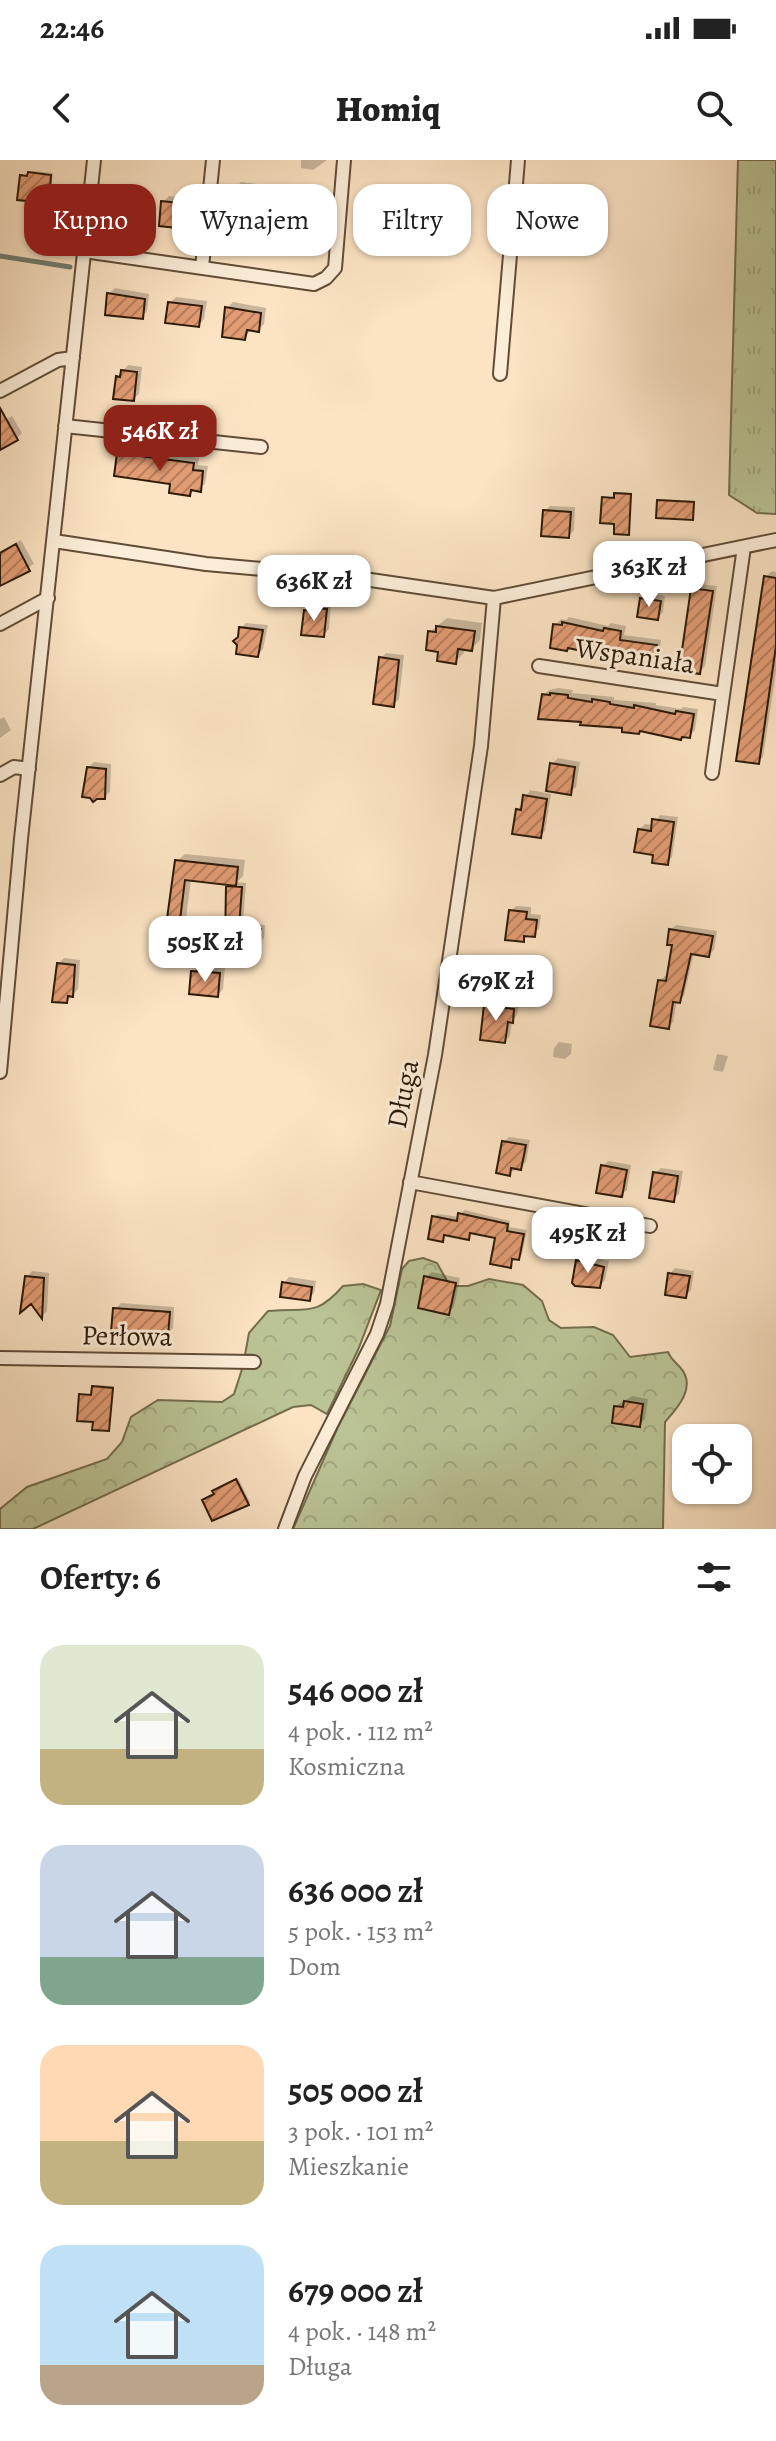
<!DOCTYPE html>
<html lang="pl">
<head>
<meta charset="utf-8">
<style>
	:root { --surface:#fff; --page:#f6f6f6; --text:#222; --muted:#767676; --accent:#8f2418 }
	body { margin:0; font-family:Alegreya,serif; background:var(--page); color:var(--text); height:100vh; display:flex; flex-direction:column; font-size:30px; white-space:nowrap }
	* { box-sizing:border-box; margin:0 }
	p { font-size:26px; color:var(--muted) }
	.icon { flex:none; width:44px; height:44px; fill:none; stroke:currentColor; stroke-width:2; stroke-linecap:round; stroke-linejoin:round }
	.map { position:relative; height:1369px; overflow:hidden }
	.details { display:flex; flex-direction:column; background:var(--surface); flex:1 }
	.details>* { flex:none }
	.top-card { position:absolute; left:24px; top:24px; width:728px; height:72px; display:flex; gap:16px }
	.controls { position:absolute; left:672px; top:1264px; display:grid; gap:16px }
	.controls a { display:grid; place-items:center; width:80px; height:80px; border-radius:16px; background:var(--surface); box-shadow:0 2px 6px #0004; font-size:40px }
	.price { position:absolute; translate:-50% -68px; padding:0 18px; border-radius:16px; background:#fff; color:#222; font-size:26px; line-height:52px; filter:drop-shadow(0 2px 4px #0008) }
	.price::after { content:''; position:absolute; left:50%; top:48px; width:24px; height:18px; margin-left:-12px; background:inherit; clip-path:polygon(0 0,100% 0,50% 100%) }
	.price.current { background:var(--accent); color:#fff }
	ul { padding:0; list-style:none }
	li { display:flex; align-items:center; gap:24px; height:200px; padding:0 40px }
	li span { display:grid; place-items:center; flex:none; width:224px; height:160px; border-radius:24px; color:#555 }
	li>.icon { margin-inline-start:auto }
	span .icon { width:96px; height:96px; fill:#fffc; stroke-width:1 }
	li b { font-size:34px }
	h2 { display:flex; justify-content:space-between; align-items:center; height:96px; padding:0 40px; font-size:34px }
	.chip { padding:0 28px; border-radius:24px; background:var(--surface); box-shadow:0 2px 6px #0004; font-size:28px; line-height:72px }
	.chip.current { background:var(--accent); color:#fff }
	.status { display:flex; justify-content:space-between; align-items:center; height:56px; padding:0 40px; background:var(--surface); direction:ltr }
	.status svg { height:22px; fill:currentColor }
	header { display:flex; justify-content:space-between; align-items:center; height:104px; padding:0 40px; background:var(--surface); font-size:36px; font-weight:800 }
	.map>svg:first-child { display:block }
</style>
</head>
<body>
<div class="status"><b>22:46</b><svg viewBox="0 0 49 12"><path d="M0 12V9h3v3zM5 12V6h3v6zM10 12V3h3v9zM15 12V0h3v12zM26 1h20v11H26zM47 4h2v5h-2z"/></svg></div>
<header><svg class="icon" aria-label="back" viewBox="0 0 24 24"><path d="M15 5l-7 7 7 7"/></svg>Homiq<svg class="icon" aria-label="search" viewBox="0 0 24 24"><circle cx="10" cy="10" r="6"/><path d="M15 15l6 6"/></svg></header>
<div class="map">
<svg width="776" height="1369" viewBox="0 0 776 1369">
	<defs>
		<pattern id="grass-tufts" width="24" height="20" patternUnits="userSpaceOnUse" patternTransform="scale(2)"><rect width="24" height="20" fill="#bbc496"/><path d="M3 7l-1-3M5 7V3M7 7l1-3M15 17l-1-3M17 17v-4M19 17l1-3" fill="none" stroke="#a1a880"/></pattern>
		<pattern id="forest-crowns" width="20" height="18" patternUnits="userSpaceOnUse" patternTransform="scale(2)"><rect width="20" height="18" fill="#bbc496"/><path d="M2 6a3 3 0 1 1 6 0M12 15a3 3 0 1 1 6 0" fill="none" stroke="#a1a880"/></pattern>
		<pattern id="building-hatch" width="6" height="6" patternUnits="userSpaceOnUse" patternTransform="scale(2)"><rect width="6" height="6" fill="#e29c74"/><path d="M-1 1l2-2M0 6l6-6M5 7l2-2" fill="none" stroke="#b77e5d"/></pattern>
	</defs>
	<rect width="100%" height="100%" fill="#fbe3c3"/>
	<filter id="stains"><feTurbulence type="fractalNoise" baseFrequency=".0025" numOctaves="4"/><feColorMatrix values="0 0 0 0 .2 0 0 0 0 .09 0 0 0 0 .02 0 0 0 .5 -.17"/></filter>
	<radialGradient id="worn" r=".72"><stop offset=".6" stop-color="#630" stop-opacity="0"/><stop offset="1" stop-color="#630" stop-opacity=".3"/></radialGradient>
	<!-- grass -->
	<path fill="url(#grass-tufts)" stroke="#746e4e" stroke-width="2" d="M738 0H776V354L757 353 729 335Z"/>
	<!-- forest -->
	<path fill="url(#forest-crowns)" stroke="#746e4e" stroke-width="2" d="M423 1098 437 1103 447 1121 454 1126H468L489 1119 523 1125 542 1141 549 1160 561 1168 594 1167 613 1175 630 1197 668 1192C672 1202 678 1203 683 1211 695 1230 676 1249 665 1262L663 1369H293L337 1269 390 1166 402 1109 409 1101Z
		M363 1124 381 1130 358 1190 327 1254 311 1245 293 1247 33 1369H0V1349L27 1327 107 1299 122 1282 131 1257 158 1240 222 1242 234 1234 243 1206 249 1173 268 1151C307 1147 315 1158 343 1126Z"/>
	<!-- shadow -->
	<path fill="#0003" d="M301 0H327L313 10 301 8Z
		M32 11 53 13 51 28 59 29 55 48 40 40 22 16 29 15Z
		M241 22 257 24 253 56 259 57 256 84 250 90 236 27Z
		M169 36 192 39 190 61 185 67 163 42Z
		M307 54 321 55 320 74 314 80 306 79 305 87 300 92 284 62 289 56 303 58Z
		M115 128 149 134 147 151 142 157 109 134Z
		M176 137 207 141 204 159 199 165 170 143Z
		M233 142 266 148 264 164 258 170 251 169 245 178 227 148Z
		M128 205 142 207 139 234 133 239 118 217Z
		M12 256 22 273 17 278 0 282V263Z
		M125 288 199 298 198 305 208 306 205 324 189 334 119 294Z
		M618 332 632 333 628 373 616 362 604 338 616 336Z
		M661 339 695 341 694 356 692 358 659 341Z
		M550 346 575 347 574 370 569 376 545 351Z
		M21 380 34 404 0 424V392Z
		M772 411 776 412V511L763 597 758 602 766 417Z
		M698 424 717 426 705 506 700 512 693 429Z
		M648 434 665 436 663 452 658 458 642 439Z
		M331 445 329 469 324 475 306 451 311 446Z
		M569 457 608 466 611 463 626 466 624 475 661 480 659 496 654 501 555 465 561 459 566 460Z
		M447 458 482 463 480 480 471 489 465 488 464 493 455 502 440 490 430 472Z
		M246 463 268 465 263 489 258 495 240 477 241 468Z
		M386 493 404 495 399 539 393 545 381 498Z
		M558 528 573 530 572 533 614 537V540L656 543V545L681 549 683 547 698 549 695 570 689 576 583 560 544 535 549 530Z
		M4 557 11 570 0 578V559Z
		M558 598 580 602 576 627 570 632 552 604Z
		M94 602 111 604 110 632 104 637 88 608Z
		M530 630 551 634 545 671 540 676 518 650Z
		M660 655 678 657 672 697 667 703 639 670 645 664 654 665Z
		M185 694 245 700 243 716 237 722 246 723 243 763 265 765 264 778 259 783 227 782 228 727 232 723 191 719 186 758 178 766 177 701Z
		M516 746 531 747V754L541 755 539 769 523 780 511 751Z
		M676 765 717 771 714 790 709 795 694 792 684 836 677 840 673 862 668 867 659 821 665 816 669 817 675 784 671 770Z
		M64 798 80 800 78 829 67 841 58 804Z
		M199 806 225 808 223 829 218 835 193 812Z
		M491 841 519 844 517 855 512 860 510 876 505 881 486 846Z
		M559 882 572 884 571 894 565 899 553 897 554 888Z
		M717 894 728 896 723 912 713 910Z
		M509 977 530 980 526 1002 509 1014 504 982Z
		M608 1001 631 1005 627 1030 621 1035 603 1006Z
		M661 1008 683 1011 679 1034 673 1039 655 1013Z
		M464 1050 510 1061 509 1067 527 1070 522 1094 519 1098 515 1097 510 1106 497 1077 472 1071 468 1078 446 1074 442 1079 434 1057 438 1054 459 1057Z
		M540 1059 549 1060 545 1075 535 1073Z
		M563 1070 576 1072 574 1088 568 1093 555 1091 558 1075Z
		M584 1095 609 1101 605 1120 600 1126 574 1123 578 1100Z
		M675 1108 694 1111 691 1130 686 1136 670 1114Z
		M32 1111 49 1113 47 1151 42 1156 31 1141 27 1117Z
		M432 1112 460 1118 454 1147 448 1152 426 1117Z
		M289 1117 316 1121 314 1133 309 1139 284 1123Z
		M121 1143 174 1147 173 1168 167 1174 115 1149Z
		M96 1225 114 1226 109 1269 95 1261 81 1235 93 1233Z
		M632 1236 648 1239 645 1259 639 1265 616 1246Z
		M238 1318 250 1342 247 1344 216 1334 217 1329Z"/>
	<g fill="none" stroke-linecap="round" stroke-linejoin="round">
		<!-- stream -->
		<path stroke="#717c6f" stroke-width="5" d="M0 96 70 107"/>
	</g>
	<!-- building -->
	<path fill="url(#building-hatch)" stroke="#2c1907" stroke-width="2" d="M28 12 51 15 50 29 58 30 56 50 37 48 38 42 17 40 20 15 27 16Z
		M234 26 253 29 248 61 254 62 251 92 232 89 234 65H229Z
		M161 41 188 44 186 69 159 66Z
		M299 59 317 60 315 82 302 81 300 94 279 92 282 61 299 63Z
		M107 133 145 139 143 159 105 155Z
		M168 142 202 146 199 167 165 163Z
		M225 147 261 153 259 172 247 170 245 180 222 177Z
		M121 210 137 212 134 241 113 239 116 216 120 217Z
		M0 248 18 280 0 290Z
		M117 293 194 303 193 310 203 311 201 332 191 330 190 336 169 333 170 324 114 316Z
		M614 333 631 334 629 375 614 374V364L600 363 602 337 614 338Z
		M657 340 694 342 693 360 656 358Z
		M543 350 571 352 569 378 541 376Z
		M16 384 30 411 0 426V393Z
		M764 416 776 418V486L759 604 736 601Z
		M691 428 713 431 700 514 679 511Z
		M640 438 661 441 658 460 637 457Z
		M313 448 327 449 324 477 301 475 304 450 313 451Z
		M562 462 603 471 604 468 621 471 620 480 657 485 654 504 610 494 609 497 568 488 567 491 550 488 553 464 562 465Z
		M436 466 475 471 472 491 458 489 456 504 437 501 438 492 426 490 428 471 436 472Z
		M239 467 263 470 258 497 236 494 237 485 233 481 238 477Z
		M379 497 399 500 394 547 373 544Z
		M550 533 568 535V538L592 542V539L610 542V544L634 548V545L675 554 676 551 694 554 690 578 682 577 681 580 640 571 639 574 622 572V568L580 565 581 562 538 559 542 534 550 535Z
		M550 603 575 607 571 635 546 631Z
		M87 607 106 609 105 639H97L93 642 90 638 82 637Z
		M523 635 547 639 541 678 512 674 516 649 521 650Z
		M652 659 674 662 668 705 652 703 653 695 634 692 638 669 651 671Z
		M175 700 238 707 236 726 185 720 179 768 166 766Z
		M226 726 242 727 239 768 261 769 260 785 225 784Z
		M509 750 527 752 526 759 537 760 535 777 524 776V782L505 780Z
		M669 769 713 776 709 797 691 794 680 843 673 842 669 869 650 866 658 820 666 821 672 785H667Z
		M57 803 75 805 73 837 68 836 67 843 52 842Z
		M191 811 220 813 218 837 189 834Z
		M484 845 514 849 513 863 508 862 505 883 480 880Z
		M502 981 526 985 521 1010 511 1008 510 1016 496 1013Z
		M601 1005 627 1010 622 1037 596 1033Z
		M653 1012 678 1016 674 1042 649 1038Z
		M458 1053 508 1064 507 1071 524 1074 519 1100 512 1099 511 1108 490 1104 495 1078 470 1073 469 1080 444 1075 443 1082 428 1079 432 1056 457 1061Z
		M576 1100 604 1107 600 1128 575 1126 572 1123Z
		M668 1113 690 1116 686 1138 665 1135Z
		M25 1116 44 1118 42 1159 31 1144 20 1153Z
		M424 1116 456 1123 449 1155 418 1148Z
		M282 1122 312 1127 310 1141 280 1137Z
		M113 1148 170 1152 168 1176 111 1172Z
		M92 1226 113 1228 109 1271 92 1270 93 1262 77 1261 79 1234 91 1235Z
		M624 1241 643 1244 640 1267 612 1263 614 1246 623 1247Z
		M236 1319 249 1345 212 1361 202 1340 214 1334 212 1331Z"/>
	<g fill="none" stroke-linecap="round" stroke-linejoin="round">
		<defs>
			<path id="minor" d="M84 91 314 124 326 118 335 108 344 0
				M202 107 213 0
				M500 214 518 0
				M0 231 58 200 73 198
				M65 266 261 287
				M54 381 206 404 350 417 494 438 776 380
				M0 464 48 438
				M539 506 723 534
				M712 613 744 387
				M0 615 14 607 29 609
				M0 912 21 679 94 0
				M410 1022 650 1066
				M0 1198 254 1202
				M285 1369 305 1316 377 1174 387 1144 435 895 481 586 494 438"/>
		</defs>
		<!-- minor casing -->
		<use href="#minor" stroke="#604c36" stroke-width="16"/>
		<!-- minor -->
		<use href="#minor" stroke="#fcedd8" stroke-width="12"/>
	</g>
	<g text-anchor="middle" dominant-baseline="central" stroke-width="6" stroke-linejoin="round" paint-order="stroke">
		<!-- street labels -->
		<g font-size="28" fill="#2c1907" stroke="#fcedd8">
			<text transform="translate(635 496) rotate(8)">Wspaniała</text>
			<text transform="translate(403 934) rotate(-79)">Długa</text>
			<text transform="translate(127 1176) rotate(1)">Perłowa</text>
		</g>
	</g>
	<rect width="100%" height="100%" filter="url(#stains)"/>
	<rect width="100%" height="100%" fill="url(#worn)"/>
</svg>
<div class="controls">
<a><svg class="icon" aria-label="locate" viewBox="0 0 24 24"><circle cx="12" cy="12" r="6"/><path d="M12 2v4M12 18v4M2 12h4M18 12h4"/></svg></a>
</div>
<b class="price current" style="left:160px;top:313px">546K zł</b>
<b class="price" style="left:649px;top:449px">363K zł</b>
<b class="price" style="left:314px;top:463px">636K zł</b>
<b class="price" style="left:205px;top:824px">505K zł</b>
<b class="price" style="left:496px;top:863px">679K zł</b>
<b class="price" style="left:588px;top:1115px">495K zł</b>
<div class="top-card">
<a class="chip current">Kupno</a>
<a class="chip">Wynajem</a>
<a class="chip">Filtry</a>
<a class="chip">Nowe</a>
</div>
</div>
<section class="details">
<h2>Oferty: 6<svg class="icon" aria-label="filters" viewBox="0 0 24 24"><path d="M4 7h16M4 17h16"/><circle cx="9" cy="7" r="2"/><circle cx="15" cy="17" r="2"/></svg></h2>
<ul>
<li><span style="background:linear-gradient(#dfe7d0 65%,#c2b280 0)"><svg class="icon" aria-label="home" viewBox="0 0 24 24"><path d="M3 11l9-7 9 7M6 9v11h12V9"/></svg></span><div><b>546 000 zł</b><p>4 pok. · 112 m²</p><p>Kosmiczna</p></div></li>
<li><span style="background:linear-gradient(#c9d6e8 70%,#7fa58c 0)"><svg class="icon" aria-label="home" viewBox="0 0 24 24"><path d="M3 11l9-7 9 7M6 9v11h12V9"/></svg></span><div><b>636 000 zł</b><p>5 pok. · 153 m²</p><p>Dom</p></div></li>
<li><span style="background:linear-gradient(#ffd9b3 60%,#c2b280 0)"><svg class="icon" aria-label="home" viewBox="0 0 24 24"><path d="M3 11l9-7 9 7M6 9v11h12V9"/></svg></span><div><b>505 000 zł</b><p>3 pok. · 101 m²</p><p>Mieszkanie</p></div></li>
<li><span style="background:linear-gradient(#bfe0f5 75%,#b9a48a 0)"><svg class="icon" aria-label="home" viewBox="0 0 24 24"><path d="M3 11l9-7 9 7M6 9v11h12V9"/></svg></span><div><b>679 000 zł</b><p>4 pok. · 148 m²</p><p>Długa</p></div></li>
</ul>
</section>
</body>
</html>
